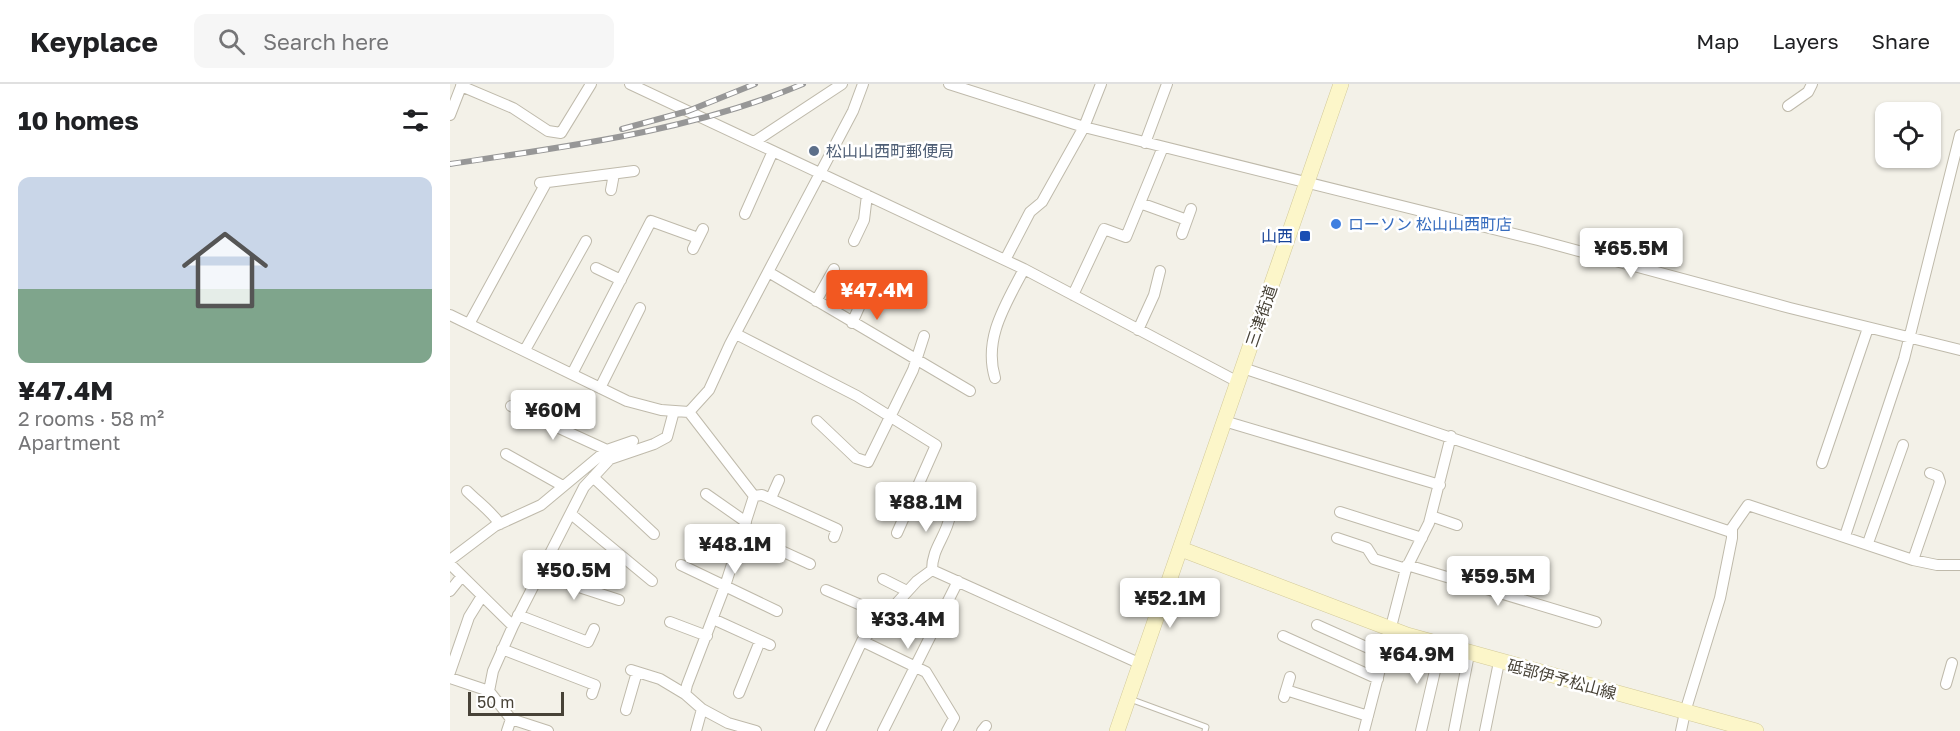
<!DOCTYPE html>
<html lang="en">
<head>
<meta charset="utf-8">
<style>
	:root { --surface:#fff; --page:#f6f6f6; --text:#202124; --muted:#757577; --line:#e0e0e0; --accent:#f25821 }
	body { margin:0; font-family:"Golos Text","Noto Sans JP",sans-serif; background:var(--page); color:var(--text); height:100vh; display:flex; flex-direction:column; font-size:22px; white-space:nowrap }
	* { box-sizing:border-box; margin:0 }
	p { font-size:20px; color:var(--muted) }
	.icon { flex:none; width:33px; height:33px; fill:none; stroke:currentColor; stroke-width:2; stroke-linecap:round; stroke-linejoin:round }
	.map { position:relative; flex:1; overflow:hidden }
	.drawer { display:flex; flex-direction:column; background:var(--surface); width:450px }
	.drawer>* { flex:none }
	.fabs { position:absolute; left:1425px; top:18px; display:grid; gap:12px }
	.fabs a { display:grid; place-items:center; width:66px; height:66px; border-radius:12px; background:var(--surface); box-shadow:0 2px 4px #0004; font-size:30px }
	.scale { position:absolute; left:18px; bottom:15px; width:96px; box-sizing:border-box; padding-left:6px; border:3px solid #474237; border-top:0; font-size:16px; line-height:21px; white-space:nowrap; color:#474237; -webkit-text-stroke:4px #fff; paint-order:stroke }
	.price { position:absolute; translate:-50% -51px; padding:0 14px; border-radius:6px; background:#fff; color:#222; font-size:20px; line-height:39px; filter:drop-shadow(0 2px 3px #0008) }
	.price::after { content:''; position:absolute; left:50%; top:36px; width:18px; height:14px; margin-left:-9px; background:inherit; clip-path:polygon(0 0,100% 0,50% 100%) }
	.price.selected { background:var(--accent); color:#fff }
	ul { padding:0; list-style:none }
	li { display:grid; align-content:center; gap:12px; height:318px; padding:0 18px }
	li+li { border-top:2px solid var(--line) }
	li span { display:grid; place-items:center; height:186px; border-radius:12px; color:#555 }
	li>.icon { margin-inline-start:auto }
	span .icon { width:108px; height:108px; fill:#fffc; stroke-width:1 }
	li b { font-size:26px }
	h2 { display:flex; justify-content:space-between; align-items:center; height:72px; padding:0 18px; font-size:26px }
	header { display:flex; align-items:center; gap:36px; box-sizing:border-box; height:84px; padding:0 30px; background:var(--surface); border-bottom:2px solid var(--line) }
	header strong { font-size:28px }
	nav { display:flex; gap:33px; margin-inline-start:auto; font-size:21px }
	.search { width:420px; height:54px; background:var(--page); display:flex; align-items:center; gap:15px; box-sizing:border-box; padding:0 21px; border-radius:12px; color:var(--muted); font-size:22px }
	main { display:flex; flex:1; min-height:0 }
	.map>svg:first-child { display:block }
</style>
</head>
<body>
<header>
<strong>Keyplace</strong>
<div class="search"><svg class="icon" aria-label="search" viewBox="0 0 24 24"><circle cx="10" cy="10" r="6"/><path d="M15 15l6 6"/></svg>Search here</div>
<nav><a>Map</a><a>Layers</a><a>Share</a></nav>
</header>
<main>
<section class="drawer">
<h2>10 homes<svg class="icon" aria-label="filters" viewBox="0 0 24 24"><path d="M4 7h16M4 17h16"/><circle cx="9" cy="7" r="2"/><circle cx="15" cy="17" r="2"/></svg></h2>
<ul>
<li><span style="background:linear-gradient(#c9d6e8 60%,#7fa58c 0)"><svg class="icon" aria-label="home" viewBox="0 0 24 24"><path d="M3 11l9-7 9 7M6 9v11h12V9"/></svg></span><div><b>¥47.4M</b><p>2 rooms · 58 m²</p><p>Apartment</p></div></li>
</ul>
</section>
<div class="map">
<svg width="1510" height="647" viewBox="0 0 1510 647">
	<rect width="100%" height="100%" fill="#f3f1e8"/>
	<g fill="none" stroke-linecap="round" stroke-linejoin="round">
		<defs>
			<path id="lane" d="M680 615 756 643 755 647"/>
			<path id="street" d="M180 0 574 185 788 298
				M499 0 634 43 1088 156 1340 224 1510 266
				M11 2 63 24 98 47 111 49 141 0
				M1338 22 1358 8 1362 0
				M0 31 12 0
				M304 58 392 0
				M695 59 717 0
				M90 99 184 87
				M161 106 164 90
				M690 119 737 136
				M295 130 323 67
				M732 150 741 125
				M404 157 414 136 417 111
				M243 165 253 145
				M555 176 580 128 592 118 634 43 651 0
				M146 184 171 196
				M320 189 520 307
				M623 211 654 145 676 153 713 63
				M366 217 384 185
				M0 231 177 317 211 326 239 328 259 306 280 260 403 27 413 0
				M402 239 418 203
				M19 240 96 99
				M688 246 704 211 710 187
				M286 250 407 312 486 361 447 449
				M75 266 136 157
				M793 284 1281 448
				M122 290 201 137 248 154
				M545 294C533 254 556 220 574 185
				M150 304 190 224
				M61 322 157 366
				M239 328 304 412 275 502 237 601 235 610 252 625 246 647
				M367 337 406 374 418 378 463 286 474 252
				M774 337 990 401
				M56 370 113 402
				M1372 379 1418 244
				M143 393 204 450
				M17 407C29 419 40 426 50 440
				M256 410 296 438
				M304 412 312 411 387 445 384 453
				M321 414 329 396
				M461 417 500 432C496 453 482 464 482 486
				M890 428 972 454
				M121 430 202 497
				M981 432 1007 441
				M292 449 360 480
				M1395 452 1454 275 1510 51
				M887 454 917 464 924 475 956 485
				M1418 459 1453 361
				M0 476 45 442 91 421 157 366 183 357
				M1463 476 1490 398 1488 392 1480 389
				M0 480 63 542
				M231 481 327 527
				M957 481 1146 538
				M89 490 169 516
				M433 495 457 507
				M376 506 434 531
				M0 507 12 492
				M68 531 138 558 144 545
				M263 535 320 561
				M220 538 257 552
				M867 541 934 571
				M833 552 928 595
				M412 557 476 588 504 634 497 647
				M52 565 145 601 142 610
				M181 586 210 595 235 610
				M0 588 19 533 32 512
				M0 594 39 607 61 635 98 647
				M1496 600 1502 579
				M836 606 918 632
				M39 607 43 587 63 542 134 403 160 375 204 360 217 353 224 327
				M289 609 310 557
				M834 613 840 593
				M252 625 278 639 306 647
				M176 626 187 588
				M57 647 61 635
				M370 647 412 557 467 497 482 486 691 580
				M433 647 508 497
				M532 647 536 642
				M914 647 956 485 979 439 1001 352
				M971 647 991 561
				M1004 647 1019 570
				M1035 647 1049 578
				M1231 647 1235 628 1270 514 1282 454V444L1298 421 1463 476 1487 481H1510"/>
			<path id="secondary" d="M731 465 957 551 1306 647
				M667 647 891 0"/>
		</defs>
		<!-- lane casing -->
		<use href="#lane" stroke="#bfbaab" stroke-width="7"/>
		<!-- street casing -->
		<use href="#street" stroke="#bfbaab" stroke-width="12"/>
		<!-- secondary casing -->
		<use href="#secondary" stroke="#d2c999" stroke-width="16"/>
		<!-- lane -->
		<use href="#lane" stroke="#fff" stroke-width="5"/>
		<!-- street -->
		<use href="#street" stroke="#fff" stroke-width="10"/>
		<!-- secondary -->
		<use href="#secondary" stroke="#fcf6c9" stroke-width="15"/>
		<defs>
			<path id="rail" d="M172 45 238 27 305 0
				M0 80C120 62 241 47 353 0"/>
		</defs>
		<!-- rail casing -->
		<use href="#rail" stroke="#979797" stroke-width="6"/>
		<!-- rail -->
		<use href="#rail" stroke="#fff" stroke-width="4" stroke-dasharray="11" stroke-linecap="butt"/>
	</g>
	<!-- markers -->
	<circle fill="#5c6f8a" stroke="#fff" stroke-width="2" cx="364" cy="67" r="6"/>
	<circle fill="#3f7fe0" stroke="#fff" stroke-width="2" cx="886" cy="140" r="6"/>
	<rect fill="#1a4fb4" stroke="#fff" stroke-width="2" x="849" y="146" width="12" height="12" rx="3"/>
	<g text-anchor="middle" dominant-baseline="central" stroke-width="5" stroke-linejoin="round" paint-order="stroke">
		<!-- service labels -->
		<g font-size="16" fill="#4e5e75" stroke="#fff" text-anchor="start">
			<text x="376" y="67">松山山西町郵便局</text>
		</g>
		<!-- shop labels -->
		<g font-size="16" fill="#366cbe" stroke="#fff" text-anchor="start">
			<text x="898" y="140">ローソン 松山山西町店</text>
		</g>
		<!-- transit labels -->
		<g font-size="16" fill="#164399" stroke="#fff" text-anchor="end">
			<text x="843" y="152">山西</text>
		</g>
		<!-- street labels -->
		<g font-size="16" fill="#474237" stroke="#fff">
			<text transform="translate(811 232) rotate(-71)">三津街道</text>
			<text transform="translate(1112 595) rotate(15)">砥部伊予松山線</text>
		</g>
	</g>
</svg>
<div class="fabs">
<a><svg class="icon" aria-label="locate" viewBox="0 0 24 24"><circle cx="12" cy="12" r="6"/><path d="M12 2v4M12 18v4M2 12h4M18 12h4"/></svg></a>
</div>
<div class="scale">50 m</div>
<b class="price" style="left:1181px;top:195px">¥65.5M</b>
<b class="price selected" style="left:427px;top:237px">¥47.4M</b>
<b class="price" style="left:103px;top:357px">¥60M</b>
<b class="price" style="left:476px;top:449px">¥88.1M</b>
<b class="price" style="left:285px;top:491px">¥48.1M</b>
<b class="price" style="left:124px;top:517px">¥50.5M</b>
<b class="price" style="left:1048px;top:523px">¥59.5M</b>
<b class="price" style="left:720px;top:545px">¥52.1M</b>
<b class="price" style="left:458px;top:566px">¥33.4M</b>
<b class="price" style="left:967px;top:601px">¥64.9M</b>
</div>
</main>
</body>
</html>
